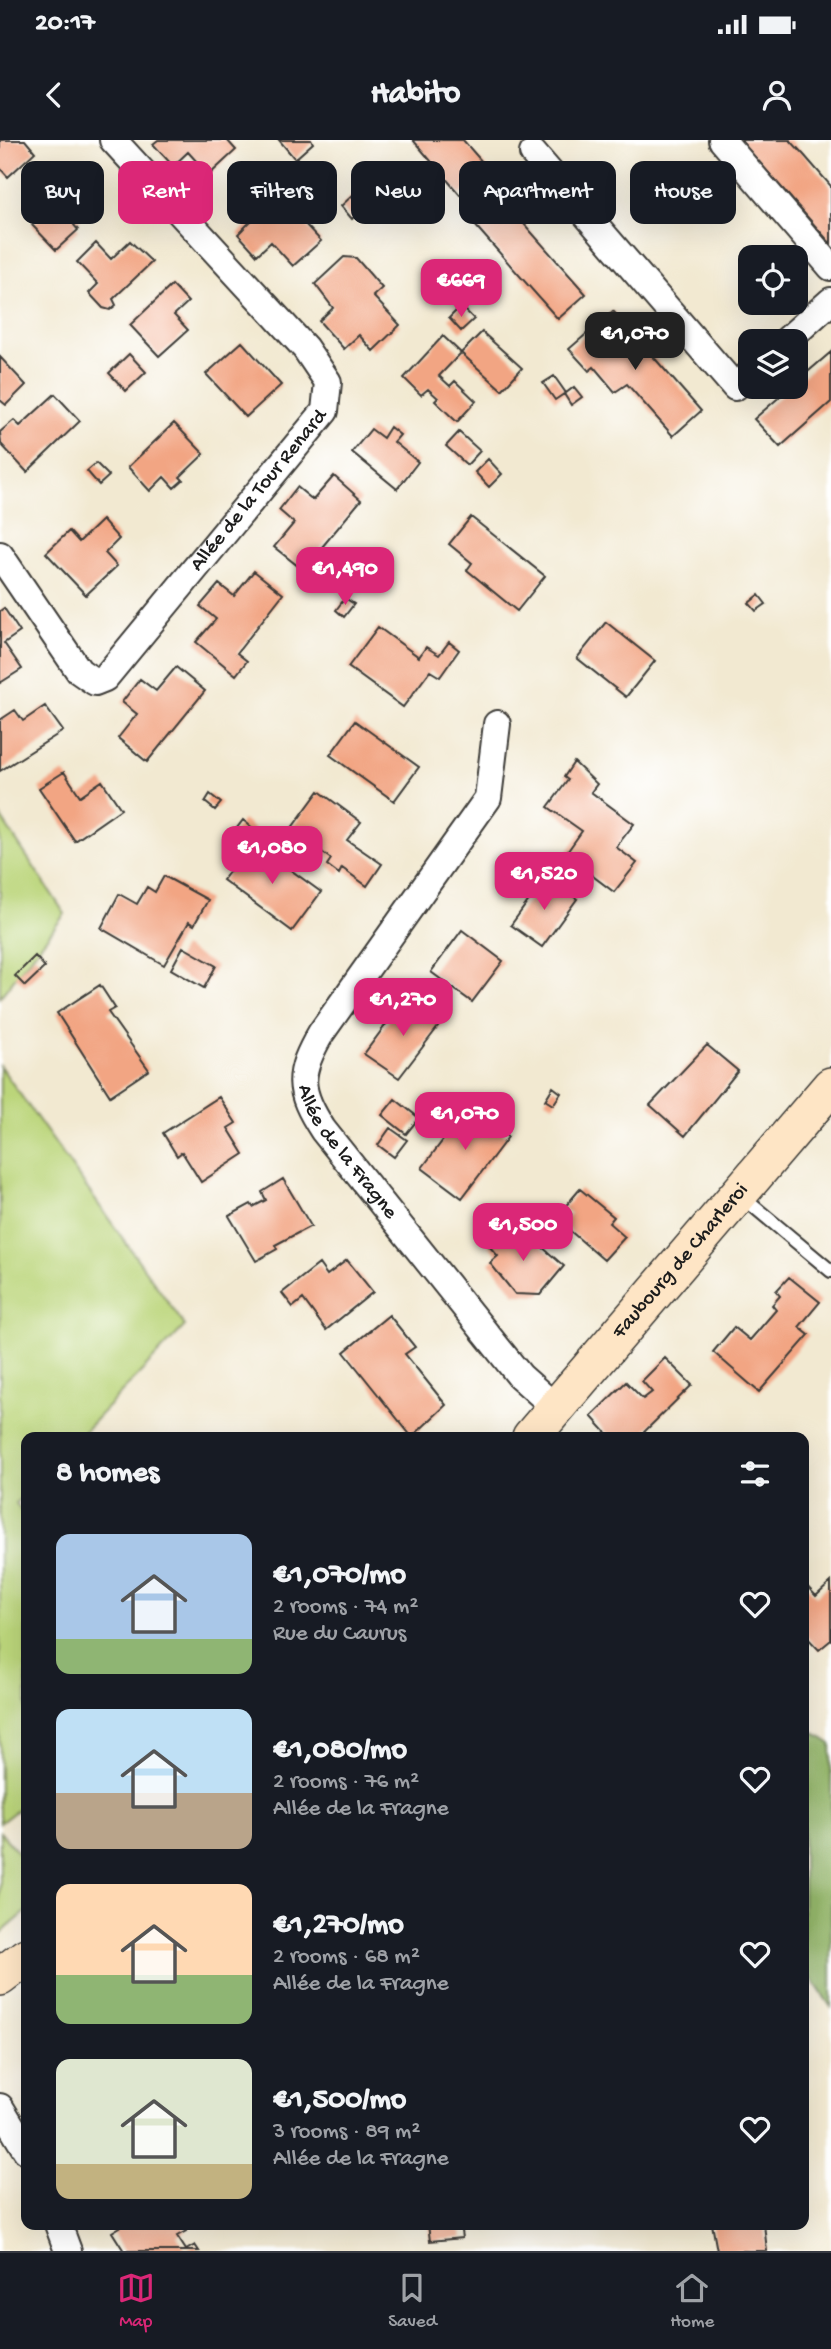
<!DOCTYPE html>
<html lang="en">
<head>
<meta charset="utf-8">
<style>
	:root { --surface:#171b24; --page:#242831; --text:#f1f3f6; --muted:#9ea1a6; --line:#363941; --accent:#db2777 }
	body { margin:0; font-family:"Gochi Hand",sans-serif; background:var(--page); color:var(--text); height:100vh; display:flex; flex-direction:column; font-size:26px; white-space:nowrap }
	* { box-sizing:border-box; margin:0 }
	p { font-size:23px; color:var(--muted) }
	.icon { flex:none; width:38px; height:38px; fill:none; stroke:currentColor; stroke-width:2; stroke-linecap:round; stroke-linejoin:round }
	.map { position:relative; flex:1; overflow:hidden }
	.drawer { position:absolute; left:21px; top:1292px; width:788px; height:798px; display:flex; flex-direction:column; background:var(--surface); border-radius:14px; box-shadow:0 7px 28px #0002 }
	.drawer>* { flex:none }
	.guide { position:absolute; left:21px; top:21px; width:789px; height:63px; display:flex; gap:14px }
	.controls { position:absolute; left:738px; top:105px; display:grid; gap:14px }
	.controls a { display:grid; place-items:center; width:70px; height:70px; border-radius:14px; background:var(--surface); box-shadow:0 7px 28px #0002; font-size:35px }
	.price { position:absolute; translate:-50% -60px; padding:0 16px; border-radius:14px; background:var(--accent); color:#fff; font-size:23px; line-height:46px; filter:drop-shadow(0 2px 4px #0008) }
	.price::after { content:''; position:absolute; left:50%; top:42px; width:21px; height:16px; margin-left:-10px; background:inherit; clip-path:polygon(0 0,100% 0,50% 100%) }
	.price.on { background:#222; color:#fff }
	ul { padding:0; list-style:none }
	li { display:flex; align-items:center; gap:21px; height:175px; padding:0 35px }
	li span { display:grid; place-items:center; flex:none; width:196px; height:140px; border-radius:14px; color:#555 }
	li>.icon { margin-inline-start:auto }
	span .icon { width:84px; height:84px; fill:#fffc; stroke-width:1 }
	li b { font-size:30px }
	h2 { display:flex; justify-content:space-between; align-items:center; height:84px; padding:0 35px; font-size:30px }
	.pill { padding:0 24px; border-radius:14px; background:var(--surface); box-shadow:0 7px 28px #0002; font-size:24px; line-height:63px }
	.pill.on { background:var(--accent); color:#fff }
	.status { display:flex; justify-content:space-between; align-items:center; height:49px; padding:0 35px; background:var(--surface); direction:ltr }
	.status svg { height:19px; fill:currentColor }
	header { display:flex; justify-content:space-between; align-items:center; height:91px; padding:0 35px; background:var(--surface); font-size:32px; font-weight:700 }
	.tabs { display:flex; justify-content:space-around; align-items:center; height:98px; border-top:2px solid var(--line); background:var(--surface); font-size:19px; color:var(--muted) }
	.tabs a { display:grid; justify-items:center; gap:4px }
	.tabs .on { color:var(--accent) }
	.map>svg:first-child { display:block }
</style>
</head>
<body>
<div class="status"><b>20:17</b><svg viewBox="0 0 49 12"><path d="M0 12V9h3v3zM5 12V6h3v6zM10 12V3h3v9zM15 12V0h3v12zM26 1h20v11H26zM47 4h2v5h-2z"/></svg></div>
<header><svg class="icon" aria-label="back" viewBox="0 0 24 24"><path d="M15 5l-7 7 7 7"/></svg>Habito<svg class="icon" aria-label="person" viewBox="0 0 24 24"><circle cx="12" cy="8" r="4"/><path d="M4 21q1-7 8-7t8 7"/></svg></header>
<div class="map">
<svg width="831" height="2111" viewBox="0 0 831 2111">
	<rect width="100%" height="100%" fill="#fff"/>
	<filter id="ink" filterUnits="userSpaceOnUse"><feTurbulence type="fractalNoise" baseFrequency=".0143" numOctaves="2"/><feDisplacementMap in="SourceGraphic" scale="14" xChannelSelector="R" yChannelSelector="G"/><feConvolveMatrix kernelMatrix="1 2 1 2 8 2 1 2 1" color-interpolation-filters="sRGB"/></filter>
	<filter id="wash" filterUnits="userSpaceOnUse"><feTurbulence type="fractalNoise" baseFrequency=".00686" numOctaves="4" result="noise"/><feDisplacementMap in="SourceGraphic" scale="28" xChannelSelector="R" yChannelSelector="G"/><feGaussianBlur stdDeviation="1.57" result="paint"/><feColorMatrix in="noise" values="0 0 0 0 0 0 0 0 0 0 0 0 0 0 0 0 0 1.4 0 .05"/><feComposite in="paint" operator="in"/></filter>
	<g filter="url(#wash)">
		<rect width="100%" height="100%" fill="#f2e9d1"/>
		<!-- green -->
		<path fill="#bbd57a" stroke="#6c784b" stroke-width="2" d="M0 676 65 774 0 857Z
			M0 926 185 1186 79 1297H26V1352L16 1363 26 1379V1663L0 1683Z
			M0 1692 26 1722V1772L0 1794Z"/>
		<!-- forest -->
		<path fill="#94b66a" stroke="#586943" stroke-width="2" d="M803 1590H810L831 1604V1867L803 1826Z"/>
		<g id="blocks">
			<!-- building -->
			<path fill="#f2a583" d="M0 0H25L35 12 8 37 0 28Z
				M158 0H227L236 10 209 35 188 12 173 26 153 4Z
				M279 0H311L313 3 295 19Z
				M413 0H463L489 30 460 55Z
				M740 0H790L804 15 831 46V104Z
				M78 30 103 57 74 85 78 90 56 110 32 85 54 66 48 59Z
				M257 33 321 101 293 126 271 102 257 115 238 94 251 81 231 58Z
				M354 54 365 67 352 79 341 66Z
				M502 59 586 154 558 179 474 84Z
				M130 101 152 122 113 159 116 165 110 170 103 168 89 153 98 144 77 122 96 103 111 119Z
				M344 117 356 118 382 148 373 156 400 185 373 211 359 195 344 209 319 181 333 168 315 144Z
				M172 145 188 162 174 175 188 190 159 216 130 185Z
				M461 166 474 179 461 191 449 178Z
				M613 171 701 271 673 296 627 244 615 252 594 227 589 231 569 209Z
				M482 192 522 228 502 250 461 213 439 236 450 246 455 241 476 261 457 282 435 261 438 258 428 249 421 255 404 238 443 196 461 213Z
				M242 202 281 245 246 277 206 234Z
				M831 212V262L780 307 754 279 791 247H796V242Z
				M129 214 146 232 126 251 109 233Z
				M0 217 26 245 6 265 0 260Z
				M554 236 566 253 574 247 582 257 571 265 564 254 555 260 543 243Z
				M55 254 80 281 27 332 1 304 0 292 14 280 20 286Z
				M174 283 204 314 180 337 183 340 174 348 164 337 150 351 128 327Z
				M390 287 400 295 394 302 418 322 397 349 352 312 371 289 383 298Z
				M459 292 480 311 467 325 446 306Z
				M488 319 502 334 489 347 475 332Z
				M96 323 109 336 99 345 87 331Z
				M334 336 361 360 303 430 274 407 294 383 279 370 297 347 313 360Z
				M471 377 545 436 517 471 467 430 472 423 449 404Z
				M102 380 119 399 105 413 117 426 86 455 46 413 69 391 79 402Z
				M254 431 283 454 237 513 247 521 236 535 196 502 216 479 200 466 219 444 234 456Z
				M759 455 766 464 756 471 749 463Z
				M345 458 354 464 344 477 336 470Z
				M4 468 20 492 4 503 22 529 0 543V471Z
				M606 482 655 521 626 557 577 518Z
				M378 487 419 517 426 507 439 515 449 502 459 510 440 537 430 531 403 567 348 527Z
				M176 527 205 551 147 622 118 598 137 574 122 562 140 539 156 551Z
				M45 566 63 591 0 631V580L15 570 23 581Z
				M355 581 419 627 394 661 330 615Z
				M574 622 597 644 591 652 634 684 616 707 637 723 614 752 565 715 582 691 548 667 568 640 564 637Z
				M64 632 80 656 102 641 121 669 75 701 39 648Z
				M319 651 361 682 347 700 382 724 367 746 342 728 339 734 327 725 331 719 291 689Z
				M210 654 221 663 215 670 205 662Z
				M243 680 255 690 239 710 227 701Z
				M252 702 321 752 292 791 223 740Z
				M164 736 208 760 194 785 189 782 164 825 101 788 119 754 137 764 147 747 155 752Z
				M546 737 577 759 542 807 511 785Z
				M462 790 503 821 472 862 431 832Z
				M183 807 216 826 204 848 171 829Z
				M35 816 45 827 25 846 15 836Z
				M100 845 115 868 108 872 149 930 110 956 57 873Z
				M407 856 441 883 399 938 364 914Z
				M707 905 738 931 685 996 650 965Z
				M553 947 561 953 553 965 545 960Z
				M219 957 236 983 228 988 244 1014 201 1042 182 1012 177 1016 163 993Z
				M395 959 419 978 406 994 382 975Z
				M468 967 508 997 462 1058 422 1028Z
				M390 988 407 1000 394 1017 378 1005Z
				M283 1039 311 1086 275 1105 277 1109 256 1121 229 1076 251 1064 253 1067 266 1060 262 1052Z
				M580 1049 614 1077 609 1083 625 1097 604 1120 562 1084 571 1074 564 1068Z
				M513 1083 528 1104 533 1099 564 1126 540 1155 515 1154 490 1123 498 1116 488 1105Z
				M347 1120 373 1152 326 1190 303 1159 293 1167 282 1153 319 1124 327 1135Z
				M789 1137 820 1162 799 1187 809 1195 759 1252 713 1212 734 1187 750 1200 776 1170 772 1165 780 1156 776 1151Z
				M389 1175 415 1207 405 1214 446 1265 412 1297 344 1212Z
				M665 1218 692 1245 639 1297H610L591 1276 626 1242 643 1259 652 1252 642 1241Z
				M803 1442 816 1456 831 1442V1500L819 1510 803 1493Z
				M125 2084H182L186 2091 177 2096 186 2110 195 2105 199 2111H124L112 2092Z
				M428 2084H460L462 2098 430 2101Z
				M712 2084H764L767 2111H717Z"/>
		</g>
	</g>
	<g filter="url(#ink)">
		<use href="#blocks" fill-opacity="0" stroke="#3c3b37" stroke-width="2"/>
		<g fill="none" stroke-linecap="round" stroke-linejoin="round">
			<defs>
				<path id="service" d="M740 1055 831 1131"/>
				<g id="minor">
					<path d="M722 0 831 127"/>
					<path d="M533 13 735 247 751 233"/>
					<path d="M786 201 831 161"/>
					<path id="s1" d="M0 415 79 531 95 542 105 538 325 271 328 242 305 208 113 0"/>
					<path id="s2" d="M497 584 488 658 321 893C297 934 297 950 323 990L520 1236 556 1268"/>
					<path d="M0 1967 26 2010"/>
					<path d="M58 2084 68 2111"/>
				</g>
				<g id="secondary">
					<path id="s3" d="M531 1297 831 946"/>
					<path d="M0 1837 26 1817"/>
				</g>
			</defs>
			<!-- service casing -->
			<use href="#service" stroke="#3c3b37" stroke-width="16"/>
			<!-- minor casing -->
			<use href="#minor" stroke="#3c3b37" stroke-width="30"/>
			<!-- secondary casing -->
			<use href="#secondary" stroke="#3c3b37" stroke-width="40"/>
			<!-- service -->
			<use href="#service" stroke="#fff" stroke-width="12"/>
			<!-- minor -->
			<use href="#minor" stroke="#fff" stroke-width="26"/>
			<!-- secondary -->
			<use href="#secondary" stroke="#fee5c5" stroke-width="37"/>
		</g>
	</g>
	<g text-anchor="middle" dominant-baseline="central" stroke-width="5" stroke-linejoin="round" paint-order="stroke">
		<!-- street labels -->
		<g font-size="21" fill="#1c1c1c" stroke="#fff">
			<text stroke="none"><textPath href="#s1" startOffset="413">Allée de la Tour Renard</textPath></text>
			<text stroke="none"><textPath href="#s2" startOffset="499">Allée de la Fragne</textPath></text>
			<text stroke="none"><textPath href="#s3" startOffset="231">Faubourg de Charleroi</textPath></text>
		</g>
	</g>
</svg>
<div class="controls">
<a><svg class="icon" aria-label="locate" viewBox="0 0 24 24"><circle cx="12" cy="12" r="6"/><path d="M12 2v4M12 18v4M2 12h4M18 12h4"/></svg></a>
<a><svg class="icon" aria-label="layers" viewBox="0 0 24 24"><path d="M12 4l9 5-9 5-9-5zM3 14l9 5 9-5"/></svg></a>
</div>
<b class="price" style="left:461px;top:179px">€669</b>
<b class="price on" style="left:635px;top:232px">€1,070</b>
<b class="price" style="left:345px;top:467px">€1,490</b>
<b class="price" style="left:272px;top:746px">€1,080</b>
<b class="price" style="left:544px;top:772px">€1,520</b>
<b class="price" style="left:403px;top:898px">€1,270</b>
<b class="price" style="left:465px;top:1012px">€1,070</b>
<b class="price" style="left:523px;top:1123px">€1,500</b>
<div class="guide">
<a class="pill">Buy</a>
<a class="pill on">Rent</a>
<a class="pill">Filters</a>
<a class="pill">New</a>
<a class="pill">Apartment</a>
<a class="pill">House</a>
</div>
<section class="drawer">
<h2>8 homes<svg class="icon" aria-label="filters" viewBox="0 0 24 24"><path d="M4 7h16M4 17h16"/><circle cx="9" cy="7" r="2"/><circle cx="15" cy="17" r="2"/></svg></h2>
<ul>
<li><span style="background:linear-gradient(#a9c7e8 75%,#8fb573 0)"><svg class="icon" aria-label="home" viewBox="0 0 24 24"><path d="M3 11l9-7 9 7M6 9v11h12V9"/></svg></span><div><b>€1,070/mo</b><p>2 rooms · 74 m²</p><p>Rue du Caurus</p></div><svg class="icon" aria-label="heart" viewBox="0 0 24 24"><path d="M12 20l-8-8c-3-5 5-10 8-4 3-6 11-1 8 4z"/></svg></li>
<li><span style="background:linear-gradient(#bfe0f5 60%,#b9a48a 0)"><svg class="icon" aria-label="home" viewBox="0 0 24 24"><path d="M3 11l9-7 9 7M6 9v11h12V9"/></svg></span><div><b>€1,080/mo</b><p>2 rooms · 76 m²</p><p>Allée de la Fragne</p></div><svg class="icon" aria-label="heart" viewBox="0 0 24 24"><path d="M12 20l-8-8c-3-5 5-10 8-4 3-6 11-1 8 4z"/></svg></li>
<li><span style="background:linear-gradient(#ffd9b3 65%,#8fb573 0)"><svg class="icon" aria-label="home" viewBox="0 0 24 24"><path d="M3 11l9-7 9 7M6 9v11h12V9"/></svg></span><div><b>€1,270/mo</b><p>2 rooms · 68 m²</p><p>Allée de la Fragne</p></div><svg class="icon" aria-label="heart" viewBox="0 0 24 24"><path d="M12 20l-8-8c-3-5 5-10 8-4 3-6 11-1 8 4z"/></svg></li>
<li><span style="background:linear-gradient(#dfe7d0 75%,#c2b280 0)"><svg class="icon" aria-label="home" viewBox="0 0 24 24"><path d="M3 11l9-7 9 7M6 9v11h12V9"/></svg></span><div><b>€1,500/mo</b><p>3 rooms · 89 m²</p><p>Allée de la Fragne</p></div><svg class="icon" aria-label="heart" viewBox="0 0 24 24"><path d="M12 20l-8-8c-3-5 5-10 8-4 3-6 11-1 8 4z"/></svg></li>
</ul>
</section>
</div>
<nav class="tabs">
<a class="on"><svg class="icon" aria-label="map" viewBox="0 0 24 24"><path d="M3 6l6-2 6 2 6-2v14l-6 2-6-2-6 2zM9 4v14M15 6v14"/></svg>Map</a>
<a><svg class="icon" aria-label="saved" viewBox="0 0 24 24"><path d="M7 4h10v16l-5-4-5 4z"/></svg>Saved</a>
<a><svg class="icon" aria-label="home" viewBox="0 0 24 24"><path d="M3 11l9-7 9 7M6 9v11h12V9"/></svg>Home</a>
</nav>
</body>
</html>
